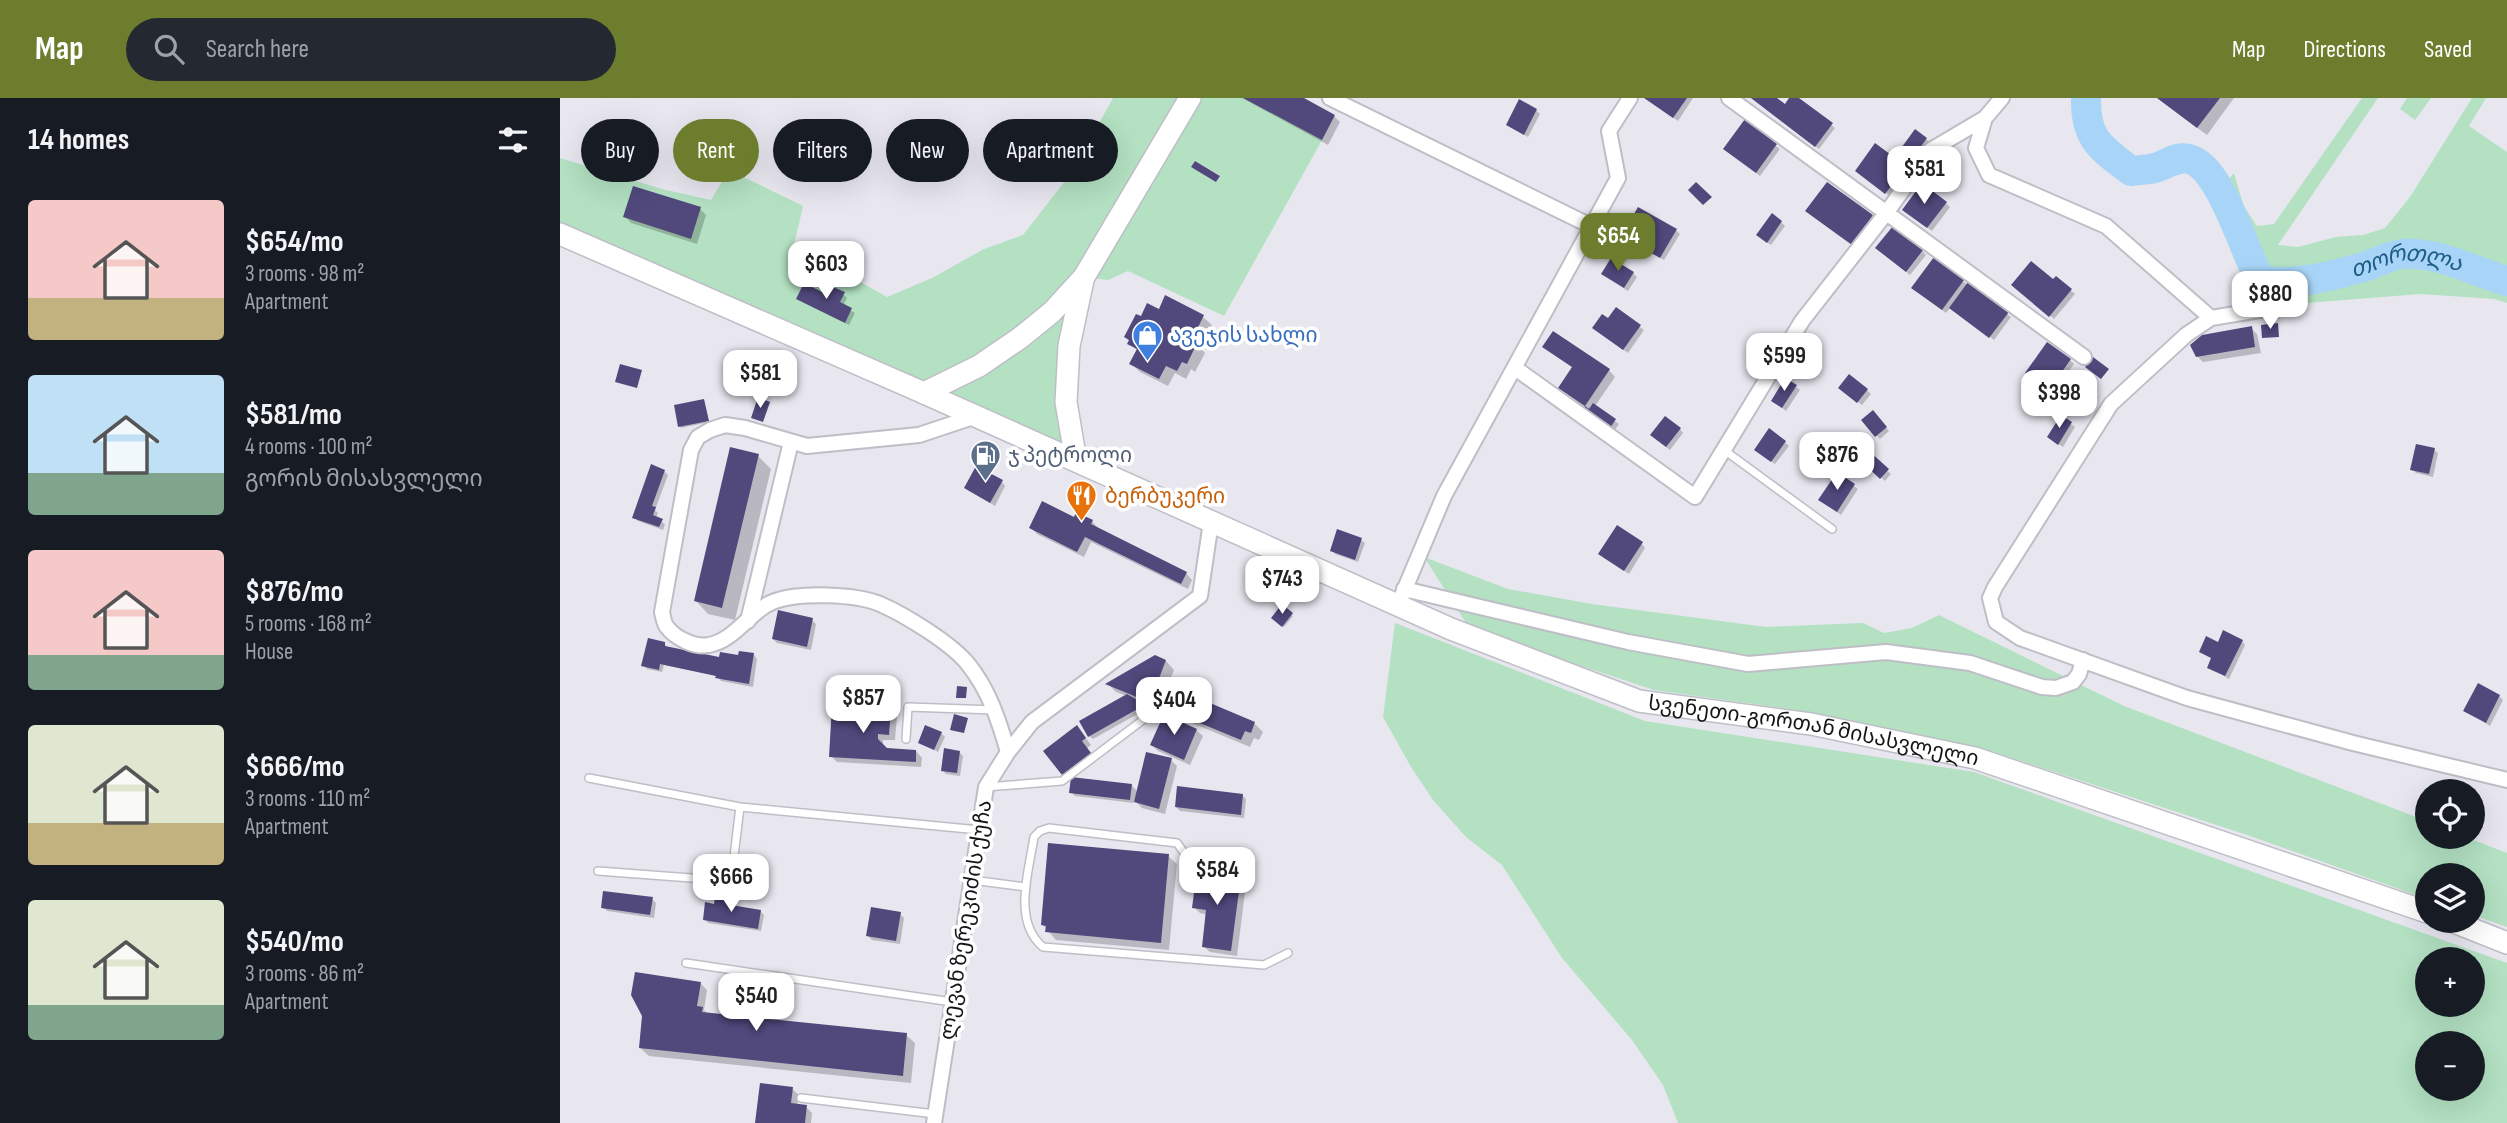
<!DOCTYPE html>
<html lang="en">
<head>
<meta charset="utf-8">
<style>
	:root { --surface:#171b24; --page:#242831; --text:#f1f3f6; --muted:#9ea1a6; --accent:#6c7e2d }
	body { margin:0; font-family:"Sofia Sans Condensed","Noto Sans Georgian",sans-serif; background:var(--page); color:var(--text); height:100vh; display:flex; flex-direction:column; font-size:26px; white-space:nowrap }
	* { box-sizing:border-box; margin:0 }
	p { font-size:23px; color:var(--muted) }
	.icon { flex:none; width:38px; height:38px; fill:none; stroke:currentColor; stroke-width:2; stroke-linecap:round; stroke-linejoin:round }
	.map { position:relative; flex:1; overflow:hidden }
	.details { display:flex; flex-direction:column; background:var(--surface); width:560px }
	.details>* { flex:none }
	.guide { position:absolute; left:21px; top:21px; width:665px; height:63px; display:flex; gap:14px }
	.controls { position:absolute; left:1855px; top:681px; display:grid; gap:14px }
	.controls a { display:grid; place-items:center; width:70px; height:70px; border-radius:50%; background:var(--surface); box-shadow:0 7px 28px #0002; font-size:35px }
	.price { position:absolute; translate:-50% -60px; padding:0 16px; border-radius:14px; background:#fff; color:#222; font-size:23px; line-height:46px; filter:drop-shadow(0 2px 4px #0008) }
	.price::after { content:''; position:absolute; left:50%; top:42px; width:21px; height:16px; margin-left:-10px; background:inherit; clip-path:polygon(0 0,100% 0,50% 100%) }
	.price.selected { background:var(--accent); color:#fff }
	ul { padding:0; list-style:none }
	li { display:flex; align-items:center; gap:21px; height:175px; padding:0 28px }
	li span { display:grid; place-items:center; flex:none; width:196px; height:140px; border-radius:7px; color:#555 }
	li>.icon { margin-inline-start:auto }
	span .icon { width:84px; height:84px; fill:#fffc; stroke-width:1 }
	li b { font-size:30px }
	h2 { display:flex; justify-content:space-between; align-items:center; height:84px; padding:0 28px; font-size:30px }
	.pill { padding:0 24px; border-radius:32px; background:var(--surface); box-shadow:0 7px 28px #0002; font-size:24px; line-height:63px }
	.pill.selected { background:var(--accent); color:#fff }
	header { display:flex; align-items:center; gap:42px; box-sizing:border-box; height:98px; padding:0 35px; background:var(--accent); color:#fff }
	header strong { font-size:33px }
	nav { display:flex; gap:38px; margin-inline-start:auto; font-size:24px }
	.search { width:490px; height:63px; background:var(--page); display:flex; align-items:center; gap:18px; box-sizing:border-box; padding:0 24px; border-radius:38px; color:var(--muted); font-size:26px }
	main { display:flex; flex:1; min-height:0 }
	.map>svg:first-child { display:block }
</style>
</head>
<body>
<header>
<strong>Map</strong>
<div class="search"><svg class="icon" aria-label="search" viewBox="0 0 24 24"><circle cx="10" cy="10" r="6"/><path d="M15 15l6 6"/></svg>Search here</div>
<nav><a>Map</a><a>Directions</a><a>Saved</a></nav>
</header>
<main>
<section class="details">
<h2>14 homes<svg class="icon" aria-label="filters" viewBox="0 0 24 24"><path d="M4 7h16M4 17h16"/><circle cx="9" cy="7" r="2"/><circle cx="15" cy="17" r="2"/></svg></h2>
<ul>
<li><span style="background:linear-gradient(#f6c9c9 70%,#c2b280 0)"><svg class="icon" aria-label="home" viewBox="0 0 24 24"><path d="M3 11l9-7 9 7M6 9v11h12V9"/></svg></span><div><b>$654/mo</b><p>3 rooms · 98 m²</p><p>Apartment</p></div></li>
<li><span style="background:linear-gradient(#bfe0f5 70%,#7fa58c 0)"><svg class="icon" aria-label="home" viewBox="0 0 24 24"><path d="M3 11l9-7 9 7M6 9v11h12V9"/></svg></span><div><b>$581/mo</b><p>4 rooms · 100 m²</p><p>გორის მისასვლელი</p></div></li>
<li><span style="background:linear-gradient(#f6c9c9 75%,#7fa58c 0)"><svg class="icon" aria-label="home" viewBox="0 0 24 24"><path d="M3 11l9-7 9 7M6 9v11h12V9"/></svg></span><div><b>$876/mo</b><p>5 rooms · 168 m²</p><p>House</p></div></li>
<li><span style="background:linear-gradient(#dfe7d0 70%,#c2b280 0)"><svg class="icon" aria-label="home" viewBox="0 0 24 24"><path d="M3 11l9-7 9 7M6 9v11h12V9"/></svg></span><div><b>$666/mo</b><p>3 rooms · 110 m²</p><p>Apartment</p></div></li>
<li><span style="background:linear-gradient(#dfe7d0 75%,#7fa58c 0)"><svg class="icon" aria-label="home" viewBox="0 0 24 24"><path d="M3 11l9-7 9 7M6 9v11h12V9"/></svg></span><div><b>$540/mo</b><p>3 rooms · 86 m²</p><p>Apartment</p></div></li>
</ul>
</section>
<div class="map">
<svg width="1947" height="1025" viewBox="0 0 1947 1025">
	<rect width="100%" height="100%" fill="#e8e7f0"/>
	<!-- green -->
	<path fill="#b3e1c2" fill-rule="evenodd" d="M553 0H683L762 42 664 218 568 173 548 182 524 179 509 248 516 363 0 136V60L102 91 151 102 169 72 243 108 234 147 327 199 372 180 424 151 463 137 512 74ZM635 63 660 77 657 83 631 69Z
		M1802 0H1818L1718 147 1738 149 1776 139 1803 137 1825 130 1850 99 1912 0H1926L1909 28 1947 54V205L1935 201 1860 196 1734 206 1746 181 1715 186 1700 181 1690 164 1660 92 1674 75 1684 109 1697 128 1714 126Z
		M1847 0H1871L1855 22 1840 11Z
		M864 459 948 491 1032 506 1206 529 1303 525 1324 535 1352 530 1379 517 1564 608 1867 723V738L1906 739 1947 755V829L1913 817V777H1867V801L1690 738 1434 654 1236 612 1094 592 910 531Z
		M835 525 1085 623 1414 674 1947 865V1025H1118L1103 987 1072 942 1002 860 942 767 906 739 873 702 851 669 823 619ZM1867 861H1913V906H1867ZM1867 945H1913V990H1867Z"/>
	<!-- shadow -->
	<path fill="#0003" d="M682 0H741L774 18 780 24 768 47Z
		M1085 0H1133L1118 23Z
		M1191 0H1214L1225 8 1231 0H1236L1275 30 1259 51Z
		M1597 0H1674L1647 37Z
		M976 12 980 16 968 39 948 27Z
		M1185 24 1220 51 1200 78 1169 54Z
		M1366 41 1370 45 1355 64 1345 56Z
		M1345 69 1348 73 1330 98 1301 77Z
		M1386 105 1390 109 1372 133 1348 115Z
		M140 111 146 117 137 146 71 125 65 118Z
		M1251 117 1312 119 1315 122 1296 149Z
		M1221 124 1225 128 1211 147 1202 141Z
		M1069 130 1116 132 1120 136 1104 162 1075 146V135Z
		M1362 153 1366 157 1350 177 1322 154Z
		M1374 162 1451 219 1434 242 1391 209 1386 215 1357 193Z
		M1073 175 1077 179 1068 193 1047 179Z
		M1496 180 1515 196 1494 221 1457 190 1493 184Z
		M283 196 287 200 283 208 295 215 289 227 238 201Z
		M606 200 643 219 652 227 640 250 645 255 635 274 631 271 626 281 615 275 608 288 580 274 572 266 578 254 566 239 581 221 600 213Z
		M1057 212 1084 232 1068 255 1038 233Z
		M1691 230 1697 236 1701 255 1643 264 1637 258Z
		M985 249 1049 272 1055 279 1035 308 1059 326 1054 333 1000 290 1013 270Z
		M1510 262 1514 266 1493 295 1471 279Z
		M1236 289 1240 292 1226 313 1217 306Z
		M1307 292 1311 296 1302 307 1284 293Z
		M144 303 149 324 121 330 120 328Z
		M1316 318 1329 333 1320 341 1316 337Z
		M1501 319 1515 329 1503 349 1493 343Z
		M1120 331 1123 335 1110 352 1096 341Z
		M1225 344 1229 348 1215 366 1200 355Z
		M1874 352 1878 355 1873 379 1856 375 1852 371Z
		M1310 356 1331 376 1325 383 1303 363Z
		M198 358 211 371 175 522 148 516 136 503Z
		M104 373 108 377 95 412 98 415 96 420 105 426 103 432 78 423 74 419Z
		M1277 376 1298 391 1281 417 1264 405Z
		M442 384 445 388 435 408 406 390Z
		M515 421 532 423 538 430 626 475 632 482 628 491 531 444 524 459 477 436 471 430Z
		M801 442 805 445 798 464 775 456 772 452Z
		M1082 446 1085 450 1069 476 1044 460Z
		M722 509 733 518 724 529 713 520Z
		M252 522 256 526 251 552 217 545 213 541Z
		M1682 543 1685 547 1669 581 1649 569 1653 561 1641 553 1659 547Z
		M104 546 109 550 160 562 194 557 197 561 193 589 161 583 158 578 104 567 102 574 87 571 83 567Z
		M606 563 614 572 607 589 694 625 703 634 699 642 694 640 690 649 574 601 583 613 533 641 529 638 567 598 556 594 548 586Z
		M332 591H337L338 596H333Z
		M1939 598 1943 602 1930 628 1906 613Z
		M330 612 337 618 335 642H323V649L326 652 356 653 362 660 361 669 277 664 271 658Z
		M636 632 643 638 630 667 598 653 592 647Z
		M381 635 385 639 378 654 360 644Z
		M523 636 531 647 527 650 536 662 509 682 486 653Z
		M399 654 403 658 400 678 386 676 382 672Z
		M611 662 617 668 605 716 582 710 574 702V705L515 698 511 694 572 688 578 694Z
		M682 697 686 701 684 720 620 713 616 709Z
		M608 758 617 766 609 852 496 842 483 827Z
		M680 780 686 786 677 858 650 854 643 848 648 817 640 815 634 809Z
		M92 801 96 805 94 820 47 813 43 809Z
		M171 804 175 809 200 813 204 817 201 833 148 825 145 821 156 808Z
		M340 816 344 820 340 846 312 842 308 838Z
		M140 885 147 892 144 912 148 916 346 937 355 945 351 985 89 958 80 950Z
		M232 991 239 997 237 1008 246 1009 252 1015 251 1025H197Z"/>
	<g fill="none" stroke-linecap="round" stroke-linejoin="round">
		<!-- river -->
		<path stroke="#a8d5f7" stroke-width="30" id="s1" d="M1526 0C1525 41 1541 50 1571 73 1580 72 1589 72 1598 69 1609 65 1617 58 1629 61 1661 69 1683 152 1700 181 1730 190 1777 177 1807 168 1818 164 1831 157 1843 156 1880 154 1912 173 1947 183"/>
	</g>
	<!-- building -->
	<path fill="#51487c" d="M683 0H744L775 17 762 42Z
		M1084 0H1127L1113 20Z
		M1191 0H1217L1225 6 1229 0H1239L1273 25 1255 49Z
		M1597 0H1660L1637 30Z
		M959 1 977 11 964 37 946 27Z
		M1185 21 1217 46 1196 75 1163 51Z
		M1355 31 1367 40 1351 62 1339 53Z
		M1315 45 1346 68 1325 96 1295 73Z
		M635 63 660 78 656 84 631 69Z
		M1136 84 1152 99 1143 107 1128 92Z
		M1267 84 1313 117 1292 147 1245 113Z
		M1362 85 1387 104 1367 130 1342 112Z
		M73 88 141 109 131 141 63 119Z
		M1078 109 1117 131 1100 160 1069 142 1074 134 1066 130Z
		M1212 115 1222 123 1207 145 1196 137Z
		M1333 128 1363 152 1346 174 1315 150Z
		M1374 159 1404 182 1382 212 1351 190Z
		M1051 160 1074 174 1064 190 1041 176Z
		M1471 163 1493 181 1496 178 1512 191 1489 219 1451 187Z
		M1408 184 1449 214 1429 240 1389 210Z
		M244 185 264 195 268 187 285 194 280 204 292 210 285 225 236 201Z
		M605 197 644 217 632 242 637 245 627 266 622 264 617 273 606 268 599 281 569 266 577 251 567 246 569 242 564 239 576 216 581 218 587 205 599 211Z
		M1056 209 1081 227 1063 252 1032 230 1042 216 1048 220Z
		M1718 225 1719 239 1702 240 1701 227Z
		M1692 228 1695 249 1636 259 1630 247 1642 237Z
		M993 233 1050 271 1025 308 998 290 1012 269 982 249Z
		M1487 244 1511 261 1489 292 1465 275Z
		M1533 259 1549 271 1541 281 1525 269Z
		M60 266 82 272 77 290 55 284Z
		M1289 276 1308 291 1297 305 1278 290Z
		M1225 280 1237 287 1222 310 1211 303Z
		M198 299 210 304 203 324 191 320Z
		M144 301 149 323 118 329 114 307Z
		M1033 305 1056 321 1050 330 1022 312 1025 308 1029 311Z
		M1313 312 1327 329 1315 339 1301 322Z
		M1501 317 1512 324 1498 347 1487 339Z
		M1105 318 1121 330 1106 349 1090 337Z
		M1209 330 1226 343 1211 364 1194 352Z
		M1856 346 1875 350 1869 376 1850 372Z
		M170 349 199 356 162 510 134 503Z
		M1309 353 1329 371 1320 381 1301 363Z
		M91 366 105 372 92 408 96 409 93 417 103 421 99 429 72 420Z
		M416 368 443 382 430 405 404 390Z
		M1277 374 1295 386 1277 414 1258 402Z
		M482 403 514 419 516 414 533 422 531 426 627 474 621 486 525 439 517 454 469 430Z
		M1057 427 1083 444 1064 473 1038 456Z
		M777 431 802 440 795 462 770 453Z
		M722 506 733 515 722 529 711 520Z
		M218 512 253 520 247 549 212 541Z
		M1663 532 1683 542 1665 578 1647 570 1651 560 1639 554 1646 538 1658 544Z
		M88 540 105 544V548L159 559 160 554 178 557 179 553 194 555 189 586 155 580 156 578 100 566 99 572 81 568Z
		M595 557 606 562 598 583 695 624 691 635 685 633 681 642 545 586Z
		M1918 585 1940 597 1926 625 1903 613Z
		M329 592a5 5 0 1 1 10 0a5 5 0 1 1-10 0Z
		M397 588 407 589 406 600H396Z
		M567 596 577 602 581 609 528 639 519 623Z
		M272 607 331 610 329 637 318 636V641L327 650 356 652V664L269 659Z
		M394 616 408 620 404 635 390 632Z
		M604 616 637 631 624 662 590 647Z
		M365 627 382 634 374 652 358 645Z
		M517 627 526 640 522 643 531 655 502 677 483 653Z
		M384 650 400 653 397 675 381 673Z
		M586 654 612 660 599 711 574 704Z
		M511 679 572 686 570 702 509 695Z
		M617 688 683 696 681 717 615 709Z
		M488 745 609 756 601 845 485 834 486 828 481 827Z
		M637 772 681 778 671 853 642 849 646 812 632 810Z
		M43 793 93 799 90 817 41 810Z
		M155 799 172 802 171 807 201 812 198 831 143 822 145 804 154 806Z
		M311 809 341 814 336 843 306 838Z
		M75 874 141 884 137 908 143 909 142 914 347 935 343 978 79 950 82 918 71 897Z
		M200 985 233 989 231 1005 247 1007 245 1025H195Z"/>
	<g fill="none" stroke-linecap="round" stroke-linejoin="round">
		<defs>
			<path id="lane" d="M1164 352 1272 431
				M346 641 348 609 435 612
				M29 680 180 709 419 732
				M426 689 502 683 588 618
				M625 769V756L617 745 489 730 480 733 474 739C469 773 452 823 483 849L704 867 728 855
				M38 773 171 783 180 709
				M412 782 466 789
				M126 865 392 904
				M241 1000 375 1016"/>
			<path id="street" d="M770 0 1033 129
				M1169 0 1524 259
				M1425 20 1416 50 1429 77 1546 128 1651 220
				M1730 207 1651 220 1626 237 1551 306 1435 489 1430 500 1436 524 1460 540 1627 600 1793 645 1947 682
				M955 270 1135 399 1242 223 1327 114 1371 52 1425 20 1442 0
				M416 318 359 337 247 348 185 330 165 327 150 332 138 339 131 352 102 514C103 518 104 526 107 529 115 540 135 550 149 547 176 542 190 512 215 503 240 494 296 496 320 506 345 517 391 545 408 566 429 592 439 623 448 654
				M844 491 1068 544 1188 566 1326 554 1410 565 1482 589 1496 590 1513 584 1519 576 1523 562
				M841 500 884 398 1058 80 1049 33 1070 0
				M188 523 231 344
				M374 1025 426 689 448 654 472 624 640 498 651 424"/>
			<g id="secondary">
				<path id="s2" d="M0 136 364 295 891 531 1079 603 1251 626 1415 660 1867 814"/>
				<path d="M364 295 419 268 460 240 492 214 524 179 630 0"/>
				<path d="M516 363 506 304 509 248 523 182"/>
				<path d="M1889 822 1947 845"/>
			</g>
		</defs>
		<!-- lane casing -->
		<use href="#lane" stroke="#bebec7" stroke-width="10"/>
		<!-- street casing -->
		<use href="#street" stroke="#bebec7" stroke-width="18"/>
		<!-- secondary casing -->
		<use href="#secondary" stroke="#bebec7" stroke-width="24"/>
		<!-- lane -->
		<use href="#lane" stroke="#fff" stroke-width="7"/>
		<!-- street -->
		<use href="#street" stroke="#fff" stroke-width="14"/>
		<!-- secondary -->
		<use href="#secondary" stroke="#fff" stroke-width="21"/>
	</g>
	<!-- icons -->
	<defs>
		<symbol id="shop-pin" viewBox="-11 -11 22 30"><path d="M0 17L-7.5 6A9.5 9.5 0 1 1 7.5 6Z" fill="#3f7fe0" stroke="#fff"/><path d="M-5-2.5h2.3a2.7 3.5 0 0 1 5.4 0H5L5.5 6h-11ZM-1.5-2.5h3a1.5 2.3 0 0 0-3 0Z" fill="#fff"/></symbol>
		<symbol id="fuel-pin" viewBox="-11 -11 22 30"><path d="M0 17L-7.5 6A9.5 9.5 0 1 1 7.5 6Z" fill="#5c6f8a" stroke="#fff"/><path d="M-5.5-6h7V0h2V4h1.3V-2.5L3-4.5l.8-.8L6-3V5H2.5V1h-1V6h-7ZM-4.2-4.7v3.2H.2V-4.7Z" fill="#fff"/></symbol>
		<symbol id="restaurant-pin" viewBox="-11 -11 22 30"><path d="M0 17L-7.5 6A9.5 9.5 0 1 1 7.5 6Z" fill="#e8710a" stroke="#fff"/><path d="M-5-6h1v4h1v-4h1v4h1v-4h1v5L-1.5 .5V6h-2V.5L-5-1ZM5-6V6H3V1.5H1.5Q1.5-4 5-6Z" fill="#fff"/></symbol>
	</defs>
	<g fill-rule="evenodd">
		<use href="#shop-pin" x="570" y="220" width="35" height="47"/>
		<use href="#fuel-pin" x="408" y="340" width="35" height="47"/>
		<use href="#restaurant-pin" x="504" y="380" width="35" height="47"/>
	</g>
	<g text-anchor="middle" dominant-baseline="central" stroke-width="7" stroke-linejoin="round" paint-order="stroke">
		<!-- shop labels -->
		<g font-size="21" fill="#366cbe" stroke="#fff" text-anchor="start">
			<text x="610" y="237">ავეჯის სახლი</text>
		</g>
		<!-- service labels -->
		<g font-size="21" fill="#4e5e75" stroke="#fff" text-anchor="start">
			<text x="448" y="357">ჯ პეტროლი</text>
		</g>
		<!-- food labels -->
		<g font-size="21" fill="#c56008" stroke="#fff" text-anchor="start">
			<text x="545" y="398">ბერბუკერი</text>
		</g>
		<!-- street labels -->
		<g font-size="21" fill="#151417" stroke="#fff">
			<text stroke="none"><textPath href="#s2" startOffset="1353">სვენეთი-გორთან მისასვლელი</textPath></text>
			<text transform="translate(406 822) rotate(-81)">ლევან ზერეკიძის ქუჩა</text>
		</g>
		<!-- water labels -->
		<g font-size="23" font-style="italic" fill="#1e5d85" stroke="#fff">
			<text stroke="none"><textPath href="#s1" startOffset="443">თორთლა</textPath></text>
		</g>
	</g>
</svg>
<div class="controls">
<a><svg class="icon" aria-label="locate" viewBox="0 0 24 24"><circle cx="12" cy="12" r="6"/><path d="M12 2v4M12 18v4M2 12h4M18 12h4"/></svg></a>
<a><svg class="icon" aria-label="layers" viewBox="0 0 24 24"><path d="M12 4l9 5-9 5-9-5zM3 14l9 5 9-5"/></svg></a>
<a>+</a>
<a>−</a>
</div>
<b class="price" style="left:1364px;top:108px">$581</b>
<b class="price selected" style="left:1058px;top:175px">$654</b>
<b class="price" style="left:266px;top:203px">$603</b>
<b class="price" style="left:1710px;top:233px">$880</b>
<b class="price" style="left:1224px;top:295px">$599</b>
<b class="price" style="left:200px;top:312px">$581</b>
<b class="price" style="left:1499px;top:332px">$398</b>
<b class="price" style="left:1277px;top:394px">$876</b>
<b class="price" style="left:722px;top:518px">$743</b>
<b class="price" style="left:303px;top:637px">$857</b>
<b class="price" style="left:614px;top:639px">$404</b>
<b class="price" style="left:657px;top:809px">$584</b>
<b class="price" style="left:171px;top:816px">$666</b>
<b class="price" style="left:196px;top:935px">$540</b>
<div class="guide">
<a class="pill">Buy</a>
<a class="pill selected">Rent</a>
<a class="pill">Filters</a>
<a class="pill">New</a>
<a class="pill">Apartment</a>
</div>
</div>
</main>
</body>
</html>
